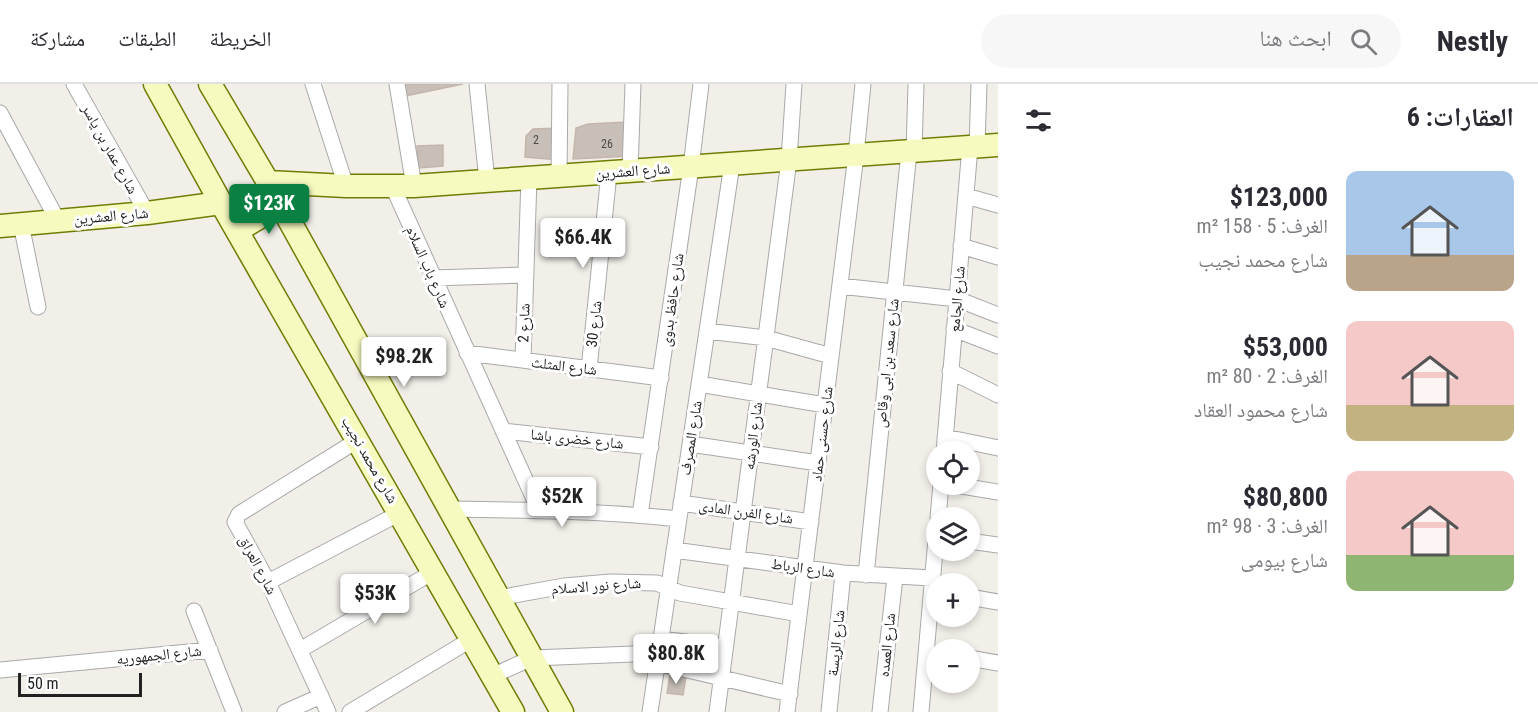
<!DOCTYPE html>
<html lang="ar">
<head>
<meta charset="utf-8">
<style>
	:root { --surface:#fff; --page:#f7f7f7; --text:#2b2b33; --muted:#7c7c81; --line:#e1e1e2; --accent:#0b8043 }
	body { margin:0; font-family:"Roboto Condensed","Noto Naskh Arabic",sans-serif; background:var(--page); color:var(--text); direction:rtl; height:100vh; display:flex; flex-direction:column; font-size:22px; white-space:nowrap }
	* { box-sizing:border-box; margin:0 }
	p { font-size:20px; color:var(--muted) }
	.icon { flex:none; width:33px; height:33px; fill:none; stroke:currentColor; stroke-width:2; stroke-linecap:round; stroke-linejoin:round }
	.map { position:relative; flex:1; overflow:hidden; direction:ltr }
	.drawer { display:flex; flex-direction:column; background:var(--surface); width:540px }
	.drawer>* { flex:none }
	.controls { position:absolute; left:926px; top:357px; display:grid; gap:12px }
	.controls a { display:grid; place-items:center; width:54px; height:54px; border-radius:50%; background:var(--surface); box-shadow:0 3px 9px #0003; font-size:30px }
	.scale { position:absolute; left:18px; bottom:15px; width:124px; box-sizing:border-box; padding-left:6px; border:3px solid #222; border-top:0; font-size:16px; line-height:21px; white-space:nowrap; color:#222; -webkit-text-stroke:4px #fff; paint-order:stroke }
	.price { position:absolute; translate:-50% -51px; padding:0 14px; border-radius:6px; background:#fff; color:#222; font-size:20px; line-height:39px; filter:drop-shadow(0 2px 3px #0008) }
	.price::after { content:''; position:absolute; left:50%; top:36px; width:18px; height:14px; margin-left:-9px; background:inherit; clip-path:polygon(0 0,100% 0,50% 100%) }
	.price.active { background:var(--accent); color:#fff }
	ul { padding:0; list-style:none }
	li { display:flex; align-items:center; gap:18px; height:150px; padding:0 24px }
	li span { display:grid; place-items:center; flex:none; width:168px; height:120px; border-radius:12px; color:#555 }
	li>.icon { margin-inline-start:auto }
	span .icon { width:72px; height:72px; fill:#fffc; stroke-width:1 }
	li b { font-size:26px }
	h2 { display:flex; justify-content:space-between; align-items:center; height:72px; padding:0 24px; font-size:26px }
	header { display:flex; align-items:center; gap:36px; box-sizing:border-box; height:84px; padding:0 30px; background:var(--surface); border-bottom:2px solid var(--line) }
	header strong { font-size:28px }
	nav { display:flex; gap:33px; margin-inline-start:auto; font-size:21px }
	.search { width:420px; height:54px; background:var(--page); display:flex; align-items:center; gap:15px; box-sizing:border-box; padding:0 21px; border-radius:33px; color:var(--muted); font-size:22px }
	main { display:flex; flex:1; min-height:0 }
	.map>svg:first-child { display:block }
</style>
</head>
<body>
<header>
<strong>Nestly</strong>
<div class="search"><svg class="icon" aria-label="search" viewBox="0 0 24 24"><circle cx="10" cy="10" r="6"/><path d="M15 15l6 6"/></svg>ابحث هنا</div>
<nav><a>الخريطة</a><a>الطبقات</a><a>مشاركة</a></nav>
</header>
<main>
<section class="drawer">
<h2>العقارات: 6<svg class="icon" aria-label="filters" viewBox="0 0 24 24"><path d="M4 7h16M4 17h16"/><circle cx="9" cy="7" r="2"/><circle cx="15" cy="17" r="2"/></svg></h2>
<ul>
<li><span style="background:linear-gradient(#a9c7e8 70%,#b9a48a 0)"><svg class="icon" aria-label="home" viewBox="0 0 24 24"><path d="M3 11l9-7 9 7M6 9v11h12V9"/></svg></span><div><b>$123,000</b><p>الغرف: 5 · 158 m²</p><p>شارع محمد نجيب</p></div></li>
<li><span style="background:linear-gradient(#f6c9c9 70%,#c2b280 0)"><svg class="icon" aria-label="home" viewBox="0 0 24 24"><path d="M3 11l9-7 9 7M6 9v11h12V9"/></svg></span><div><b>$53,000</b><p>الغرف: 2 · 80 m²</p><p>شارع محمود العقاد</p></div></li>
<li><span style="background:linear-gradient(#f6c9c9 70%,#8fb573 0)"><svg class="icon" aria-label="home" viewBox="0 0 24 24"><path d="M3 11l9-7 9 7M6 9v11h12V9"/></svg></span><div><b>$80,800</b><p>الغرف: 3 · 98 m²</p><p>شارع بيومى</p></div></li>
</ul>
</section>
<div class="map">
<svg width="998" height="628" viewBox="0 0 998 628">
	<rect width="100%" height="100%" fill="#f2efe9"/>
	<!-- building -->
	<path fill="#c7bfb8" stroke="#c4b6ab" stroke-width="1.5" d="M405 0H463L405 12Z
		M628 38 631 72 573 75 576 44 588 40Z
		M559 44V76L525 73 526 52 533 45Z
		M443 61V82L419 84 417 62Z
		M670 591 686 593 683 611 667 609Z"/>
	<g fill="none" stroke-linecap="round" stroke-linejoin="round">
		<defs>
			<path id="street" d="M74 0 147 129
				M313 0 346 102
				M397 0 414 102
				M477 0 487 97
				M0 29 58 137
				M977 63 979 0
				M914 67 916 0
				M630 87 633 0
				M559 92 560 0
				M393 103 539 426
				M966 112 998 121
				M21 140 38 223
				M961 162 998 173
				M433 194 526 191
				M840 202 957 215 998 231
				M954 245 998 262
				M707 247 766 254 831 272
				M467 269 661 294
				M523 276 529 94
				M589 285 609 89
				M950 287 998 311
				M699 300 825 321
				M503 347 651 363
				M945 353 998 364
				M690 360 818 379
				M944 368 970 63
				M950 400 998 408
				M681 419 811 438
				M448 425C525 426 602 427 679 435
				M640 431 691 83 701 0
				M938 434 941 400
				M969 457 998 461
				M674 466 843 489 932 494
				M866 491 909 68
				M268 498 400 429
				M969 513 998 518
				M498 514 564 502 610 498 657 499 680 509 799 530
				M194 527 234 628
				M661 555 725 563
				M300 566 433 488
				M969 574 998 579
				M658 579 790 610
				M0 586 210 566
				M492 592 532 574 659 569
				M285 628 321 612
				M328 628 268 498 235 438 239 430 358 356
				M350 628 472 555
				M650 628 732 80
				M717 628 789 76 794 0
				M787 628 856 71 863 0
				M829 628 843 489
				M880 628 895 493
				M921 628 936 455"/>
			<path id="secondary" d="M155 0 221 119 513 628
				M210 0 268 98 562 628
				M268 98 346 102H414L998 61
				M0 142 147 129 221 119
				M237 147 280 121"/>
		</defs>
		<!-- street casing -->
		<use href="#street" stroke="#a9a9a9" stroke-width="17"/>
		<!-- secondary casing -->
		<use href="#secondary" stroke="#707d05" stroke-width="25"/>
		<!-- street -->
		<use href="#street" stroke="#fff" stroke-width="15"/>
		<!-- secondary -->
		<use href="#secondary" stroke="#f7fabf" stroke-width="22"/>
	</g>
	<g text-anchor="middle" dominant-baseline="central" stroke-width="6" stroke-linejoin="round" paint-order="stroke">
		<!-- number labels -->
		<g font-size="12" fill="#4b4948">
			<text x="536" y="56">2</text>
			<text x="607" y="60">26</text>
		</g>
		<!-- street labels -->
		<g font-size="15" fill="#222" stroke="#fff">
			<text transform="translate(110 65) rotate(61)">شارع عمار بن ياسر</text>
			<text transform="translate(633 87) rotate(-4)">شارع العشرين</text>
			<text transform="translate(111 132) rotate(-5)">شارع العشرين</text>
			<text transform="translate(428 183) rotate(66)">شارع باب السلام</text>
			<text transform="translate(957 215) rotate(-85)">شارع الجامع</text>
			<text transform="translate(672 216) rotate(-82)">شارع حافظ بدوى</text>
			<text transform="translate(524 239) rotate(-88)">شارع 2</text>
			<text transform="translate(594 240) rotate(-84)">شارع 30</text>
			<text transform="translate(887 279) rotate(-84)">شارع سعد بن ابى وقاص</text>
			<text transform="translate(564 282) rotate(7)">شارع المثلث</text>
			<text transform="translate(822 350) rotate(-83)">شارع حسنى حماد</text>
			<text transform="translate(753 352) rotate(-83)">شارع الورشه</text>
			<text transform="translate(691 354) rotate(-81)">شارع المصرف</text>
			<text transform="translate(577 355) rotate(6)">شارع خضرى باشا</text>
			<text transform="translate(370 376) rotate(60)">شارع محمد نجيب</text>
			<text transform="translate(746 428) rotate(8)">شارع الفرن المادى</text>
			<text transform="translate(258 481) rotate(62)">شارع العراق</text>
			<text transform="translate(803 484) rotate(8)">شارع الرباط</text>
			<text transform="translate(596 502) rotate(-4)">شارع نور الاسلام</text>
			<text transform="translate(836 559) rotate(-84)">شارع الريسة</text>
			<text transform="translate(887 561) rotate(-84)">شارع العمده</text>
			<text transform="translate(159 571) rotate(-6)">شارع الجمهوريه</text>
		</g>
	</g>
</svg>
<div class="controls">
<a><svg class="icon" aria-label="locate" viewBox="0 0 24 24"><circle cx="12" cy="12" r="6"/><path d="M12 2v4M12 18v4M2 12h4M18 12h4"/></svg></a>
<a><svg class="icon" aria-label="layers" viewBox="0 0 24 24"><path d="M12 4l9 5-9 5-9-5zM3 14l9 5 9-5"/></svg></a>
<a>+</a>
<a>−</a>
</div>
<div class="scale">50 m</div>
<b class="price active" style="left:269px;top:151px">$123K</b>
<b class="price" style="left:583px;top:185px">$66.4K</b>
<b class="price" style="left:404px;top:304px">$98.2K</b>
<b class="price" style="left:562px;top:444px">$52K</b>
<b class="price" style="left:375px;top:541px">$53K</b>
<b class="price" style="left:676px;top:601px">$80.8K</b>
</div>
</main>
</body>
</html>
